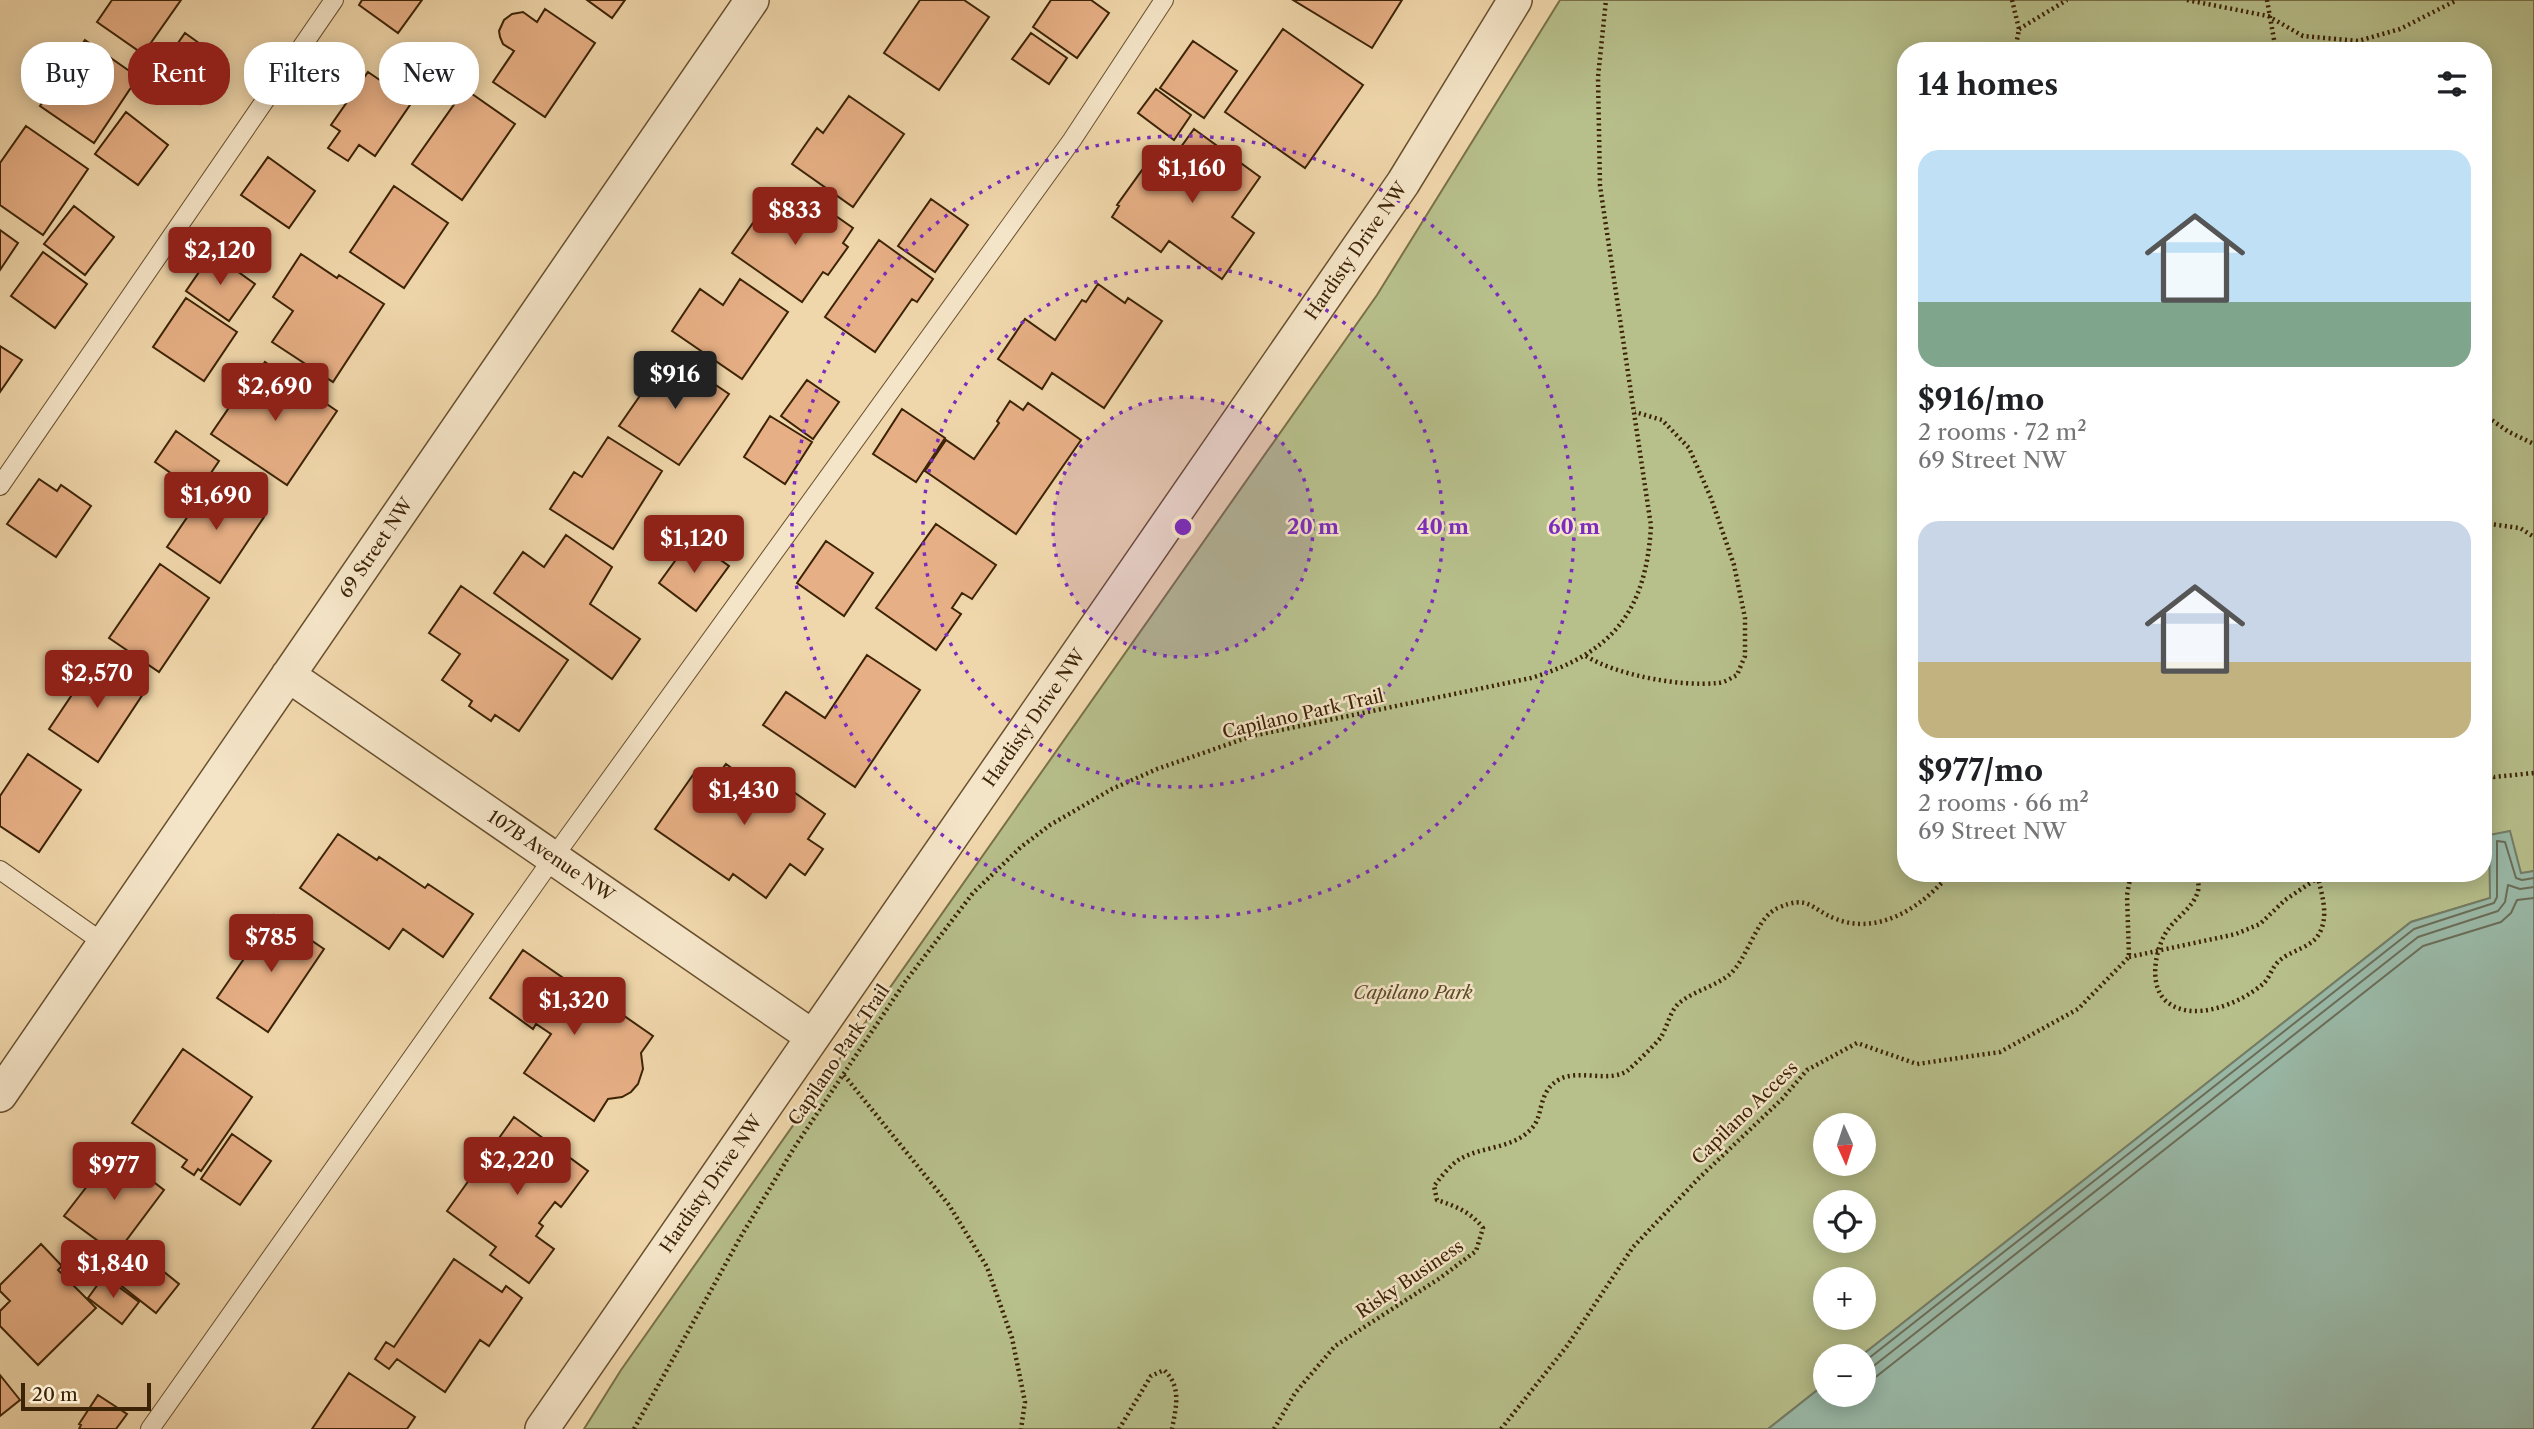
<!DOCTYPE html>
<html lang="en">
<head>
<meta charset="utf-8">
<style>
	:root { --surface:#fff; --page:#f6f6f6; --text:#202124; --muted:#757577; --accent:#8f2418 }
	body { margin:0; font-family:"Libre Caslon Text",serif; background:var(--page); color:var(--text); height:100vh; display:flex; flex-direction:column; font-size:26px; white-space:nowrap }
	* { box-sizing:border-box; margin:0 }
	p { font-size:23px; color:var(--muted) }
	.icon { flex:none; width:38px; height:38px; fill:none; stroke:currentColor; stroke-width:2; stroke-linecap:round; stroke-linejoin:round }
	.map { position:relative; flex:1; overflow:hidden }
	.drawer { position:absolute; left:1897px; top:42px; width:595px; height:840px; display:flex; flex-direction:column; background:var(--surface); border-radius:28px; box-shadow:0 4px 18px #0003 }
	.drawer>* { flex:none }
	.top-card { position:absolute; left:21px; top:42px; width:665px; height:63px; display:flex; gap:14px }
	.needle { width:46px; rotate:177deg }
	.fabs { position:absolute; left:1813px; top:1113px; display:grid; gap:14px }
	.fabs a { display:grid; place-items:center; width:63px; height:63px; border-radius:50%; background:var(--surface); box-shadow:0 4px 18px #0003; font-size:35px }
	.scale { position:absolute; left:21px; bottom:18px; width:130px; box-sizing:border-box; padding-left:7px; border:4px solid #3c2306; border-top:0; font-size:19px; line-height:24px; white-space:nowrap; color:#3c2306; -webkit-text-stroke:5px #f5e5c8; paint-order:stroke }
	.price { position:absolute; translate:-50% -60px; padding:0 16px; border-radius:7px; background:var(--accent); color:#fff; font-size:23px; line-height:46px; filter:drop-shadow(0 2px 4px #0008) }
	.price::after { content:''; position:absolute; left:50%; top:42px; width:21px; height:16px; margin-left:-10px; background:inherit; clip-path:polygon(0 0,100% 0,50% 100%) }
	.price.active { background:#222; color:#fff }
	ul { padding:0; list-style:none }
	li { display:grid; align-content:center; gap:14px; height:371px; padding:0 21px }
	li span { display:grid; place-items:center; height:217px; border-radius:21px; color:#555 }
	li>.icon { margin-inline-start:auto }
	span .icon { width:126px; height:126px; fill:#fffc; stroke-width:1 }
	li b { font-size:30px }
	h2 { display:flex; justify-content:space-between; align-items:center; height:84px; padding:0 21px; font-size:30px }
	.tag { padding:0 24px; border-radius:28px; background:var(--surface); box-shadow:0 4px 18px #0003; font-size:24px; line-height:63px }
	.tag.active { background:var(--accent); color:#fff }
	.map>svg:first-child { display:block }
</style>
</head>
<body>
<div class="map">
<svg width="2534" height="1429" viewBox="0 0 2534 1429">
	<rect width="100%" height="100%" fill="#f0d7ab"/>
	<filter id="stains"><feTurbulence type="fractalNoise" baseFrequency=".00286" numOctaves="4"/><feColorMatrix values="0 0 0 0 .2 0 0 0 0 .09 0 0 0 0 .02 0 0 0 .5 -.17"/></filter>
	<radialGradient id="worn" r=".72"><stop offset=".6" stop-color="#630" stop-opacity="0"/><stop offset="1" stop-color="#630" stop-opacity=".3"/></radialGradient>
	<!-- green -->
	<path fill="#b7bf8b" stroke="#7a7148" stroke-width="2" fill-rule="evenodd" d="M1560 0H2534V871L2521 874 2490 898 2411 922 1861 1356H1825V1384L1768 1429H584L621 1370 1377 295ZM1906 51H2483V873H1906ZM1825 1125H1864V1164H1825ZM1825 1202H1864V1241H1825ZM1825 1279H1864V1318H1825Z"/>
	<!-- water -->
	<path fill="#9abaa9" stroke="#747e68" stroke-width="2" d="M2510 831 2521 873 2534 871V1429H1768L1825 1384V1395H1864V1356H1861L2411 922 2490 898 2489 835Z"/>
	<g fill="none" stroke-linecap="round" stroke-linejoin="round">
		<!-- shore -->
		<path stroke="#6b6e58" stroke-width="2" d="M1864 1362 2414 929 2494 903 2497 897V841L2505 842 2516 878 2522 880 2534 878
			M1864 1372 1871 1368 2418 937 2498 911 2505 902 2508 885 2520 889 2534 887
			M1864 1382 1877 1376 2423 946 2501 922 2511 913 2517 900 2534 898"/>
	</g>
	<!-- building -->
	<path fill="#e7af85" stroke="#3c2306" stroke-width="2" d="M112 0H181L143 54 97 22Z
		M362 0H422L398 33 359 5Z
		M587 0H625L612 18Z
		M920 0H964L989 17 939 90 884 53Z
		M1051 0H1091L1109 13 1077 58 1033 27Z
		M1293 0H1402L1372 48Z
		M545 9 595 43 545 117 493 82 514 51 503 44 500 37 499 31 504 20 512 14 523 12 537 22Z
		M1283 29 1363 85 1305 168 1225 112Z
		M185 33 228 64 200 104 157 73Z
		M1031 33 1067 58 1049 84 1012 59Z
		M85 40 138 77 94 143 40 106Z
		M1193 41 1237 71 1204 118 1160 88Z
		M368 72 412 102 375 156 359 145 348 161 328 148 340 131 331 125Z
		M465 89 515 124 462 200 412 164Z
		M1156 89 1191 115 1174 140 1138 113Z
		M849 96 904 134 853 207 792 164 817 128 823 133Z
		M126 112 168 145 138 185 95 154Z
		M26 126 88 169 43 235 0 205V163Z
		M1194 129 1260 177 1232 217 1254 233 1222 279 1169 241 1161 252 1112 217 1119 206 1117 205 1145 166 1164 179 1169 172 1165 169Z
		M268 157 315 191 289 228 241 195Z
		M394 186 448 223 404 288 350 252Z
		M806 195 853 228 843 243 848 247 828 275 823 272 802 302 732 253 762 210 784 225Z
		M931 199 968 225 935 272 898 246Z
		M74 206 114 237 85 275 44 244Z
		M0 230 18 243 0 270Z
		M879 240 933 279 917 302 912 299 875 352 825 317Z
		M43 252 87 284 55 328 11 296Z
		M212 253 255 284 229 321 186 291Z
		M301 254 337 278 339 275 384 304 333 382 272 342 293 311 273 297Z
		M740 279 788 312 742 379 672 331 700 289 723 305Z
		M1098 284 1125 303 1128 298 1162 321 1104 408 1052 373 1042 389 998 359 1025 319 1055 340 1082 300 1086 302Z
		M186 298 237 332 204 381 153 347Z
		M0 346 22 360 0 392Z
		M673 356 729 394 679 465 619 426 644 390 648 393Z
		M265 362 337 411 287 485 211 434 237 396 240 398Z
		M807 380 839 402 813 439 781 416Z
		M1010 401 1023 410 1028 403 1081 440 1016 534 925 471 946 440 974 459 999 423 997 421Z
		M902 409 945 438 916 482 873 454Z
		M770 416 812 442 785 484 744 457Z
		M176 431 219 461 198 492 155 462Z
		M608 437 662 471 613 549 550 509 574 472 582 477Z
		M39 479 57 491 61 485 91 506 56 557 7 524Z
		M211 482 264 517 220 583 167 547Z
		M936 524 996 565 972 599 962 593 952 608 961 614 936 650 876 608Z
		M566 535 612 567 590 604 640 639 612 679 494 593 523 552 544 567Z
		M691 539 729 566 696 611 659 583Z
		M826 541 873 573 844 616 797 583Z
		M160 564 209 598 159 672 109 638Z
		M461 586 568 660 519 731 495 715 491 721 469 706 472 701 442 680 460 654 429 633Z
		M867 655 920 690 855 787 763 725 786 692 825 718Z
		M96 659 145 691 98 762 49 729Z
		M28 754 81 790 39 852 0 826V796Z
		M726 764 751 782 761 769 825 814 808 839 823 849 805 875 790 864 766 898 733 874 729 880 655 829 695 772 712 783Z
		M338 834 377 860 379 857 425 888 428 884 473 914 443 957 403 929 389 949 300 888Z
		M274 915 324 949 268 1032 217 998Z
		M523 950 585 993 587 990 653 1036 641 1053 643 1069 638 1084 631 1092 622 1097 608 1099 594 1121 524 1073 551 1034 536 1024 533 1029 490 998Z
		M183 1049 252 1097 201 1171 198 1169 194 1175 182 1167 187 1160 132 1123Z
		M514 1117 588 1171 561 1207 555 1202 539 1223 543 1226 536 1236 554 1249 529 1283 490 1255 496 1247 447 1211Z
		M232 1134 271 1161 240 1205 201 1179Z
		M111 1149 164 1190 116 1254 64 1216 98 1172 95 1170Z
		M41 1244 62 1266 58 1270 96 1308 38 1365 0 1326V1311L10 1301 0 1291V1285Z
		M142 1254 179 1284 156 1313 119 1284Z
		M454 1259 502 1292 506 1286 522 1298 489 1346 480 1340 445 1392 397 1359 389 1369 375 1359 386 1342 394 1347Z
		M104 1276 139 1302 122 1324 88 1298Z
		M349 1373 415 1417 407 1429H312Z
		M0 1375 20 1400 0 1416Z
		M98 1395 127 1414 116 1429H79L81 1425 79 1424Z"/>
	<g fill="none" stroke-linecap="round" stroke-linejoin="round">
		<defs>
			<path id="lane" d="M0 486 334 0
				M0 870 105 944
				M150 1429 553 858 1072 140 1164 0"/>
			<path id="street" d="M288 675 813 1037
				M0 1095 752 0
				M542 1429 1403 183 1515 0"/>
		</defs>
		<!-- lane casing -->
		<use href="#lane" stroke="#69502f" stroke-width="20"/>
		<!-- street casing -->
		<use href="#street" stroke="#69502f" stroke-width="36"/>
		<!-- path -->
		<path stroke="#3c2306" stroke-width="4.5" stroke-dasharray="2 3.5" stroke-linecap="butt" d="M2012 0 2019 29 2015 51
			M2187 0 2268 16 2303 36 2358 41 2400 29 2457 0
			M2267 0 2276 51
			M2019 29 2067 0
			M2483 414 2509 432 2534 444
			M2483 523 2520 528 2534 537
			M1586 656C1616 675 1681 687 1717 683 1724 683 1731 678 1737 675L1745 656V618L1734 565 1711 498 1689 448 1662 420 1635 412
			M2483 773 2494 777 2534 773
			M2195 873C2198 879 2200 887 2197 894 2191 910 2172 920 2164 936 2155 953 2149 986 2166 1001 2192 1024 2242 1003 2264 983 2270 977 2272 967 2279 961 2292 949 2314 948 2321 930 2328 913 2322 895 2318 878L2320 873
			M2129 957 2236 934 2260 924 2285 900 2325 873
			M844 1075 949 1205 987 1267 1012 1338 1025 1402 1021 1429
			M634 1429 740 1238 794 1148 905 982 973 893 1021 847 1050 825 1112 789 1157 769 1252 736 1531 678C1613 653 1646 611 1651 526L1600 186 1598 77 1606 0
			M1119 1429 1151 1376 1164 1370C1182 1387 1176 1407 1172 1429
			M1274 1429 1295 1393 1335 1346 1440 1278 1476 1251 1483 1228C1471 1212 1455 1206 1437 1200L1434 1186C1441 1177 1450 1165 1460 1159 1482 1146 1514 1149 1532 1128 1544 1116 1537 1091 1560 1079 1580 1069 1608 1083 1627 1071 1631 1068 1659 1041 1661 1037 1667 1027 1670 1012 1678 1004 1693 991 1714 987 1729 975 1748 959 1756 917 1778 908 1809 894 1810 909 1836 919 1879 936 1924 906 1950 873
			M1501 1429 1567 1346 1633 1247 1698 1179 1782 1099 1807 1070 1857 1043 1917 1064 2000 1052 2078 1009 2129 957 2127 895 2131 873"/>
		<!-- lane -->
		<use href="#lane" stroke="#f5e5c8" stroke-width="18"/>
		<!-- street -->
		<use href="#street" stroke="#f5e5c8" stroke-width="33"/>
	</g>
	<!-- distance rings -->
	<circle cx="1183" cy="527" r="130" fill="#7b2cbf" fill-opacity=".12"/>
	<g fill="none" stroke="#7b2cbf" stroke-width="3.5" stroke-dasharray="3.5 7">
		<circle cx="1183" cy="527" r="130"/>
		<circle cx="1183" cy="527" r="260"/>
		<circle cx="1183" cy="527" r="391"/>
	</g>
	<g text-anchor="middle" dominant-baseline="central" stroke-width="5" stroke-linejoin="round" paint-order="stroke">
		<!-- street labels -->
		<g font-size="18" fill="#3c2306" stroke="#f5e5c8">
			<text transform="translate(1356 251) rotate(-55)">Hardisty Drive NW</text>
			<text transform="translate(376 548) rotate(-56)">69 Street NW</text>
			<text transform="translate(1303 714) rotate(-13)">Capilano Park Trail</text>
			<text transform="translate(1034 718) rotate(-55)">Hardisty Drive NW</text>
			<text transform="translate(551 856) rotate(34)">107B Avenue NW</text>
			<text transform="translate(839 1055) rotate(-56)">Capilano Park Trail</text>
			<text transform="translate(1745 1113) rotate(-44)">Capilano Access</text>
			<text transform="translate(711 1184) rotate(-55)">Hardisty Drive NW</text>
			<text transform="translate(1410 1279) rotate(-34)">Risky Business</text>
		</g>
		<!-- park labels -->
		<g font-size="18" font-style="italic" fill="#5b4a27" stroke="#f5e5c8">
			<text x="1413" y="993">Capilano Park</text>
		</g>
	</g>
	<circle cx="1183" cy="527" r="10" fill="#7b2cbf" stroke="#f5e5c8" stroke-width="3.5"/>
	<g font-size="21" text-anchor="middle" font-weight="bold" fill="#7b2cbf" stroke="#f5e5c8" stroke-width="5" stroke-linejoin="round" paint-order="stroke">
		<text x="1313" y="534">20 m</text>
		<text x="1443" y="534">40 m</text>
		<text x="1574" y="534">60 m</text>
	</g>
	<rect width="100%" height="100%" filter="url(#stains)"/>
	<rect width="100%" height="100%" fill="url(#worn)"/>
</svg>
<div class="fabs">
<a><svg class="needle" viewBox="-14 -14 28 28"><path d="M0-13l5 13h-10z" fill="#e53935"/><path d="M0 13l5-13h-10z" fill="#757577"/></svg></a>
<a><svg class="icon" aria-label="locate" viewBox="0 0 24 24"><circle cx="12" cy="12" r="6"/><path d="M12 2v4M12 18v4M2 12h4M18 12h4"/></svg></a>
<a>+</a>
<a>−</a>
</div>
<div class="scale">20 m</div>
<b class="price" style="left:1192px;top:205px">$1,160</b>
<b class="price" style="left:795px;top:247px">$833</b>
<b class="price" style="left:220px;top:287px">$2,120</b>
<b class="price active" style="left:675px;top:411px">$916</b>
<b class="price" style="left:275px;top:423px">$2,690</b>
<b class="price" style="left:216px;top:532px">$1,690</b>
<b class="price" style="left:694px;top:575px">$1,120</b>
<b class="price" style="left:97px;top:710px">$2,570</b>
<b class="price" style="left:744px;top:827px">$1,430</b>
<b class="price" style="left:271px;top:974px">$785</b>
<b class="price" style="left:574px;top:1037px">$1,320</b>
<b class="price" style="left:517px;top:1197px">$2,220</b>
<b class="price" style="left:114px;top:1202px">$977</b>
<b class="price" style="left:113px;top:1300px">$1,840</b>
<div class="top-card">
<a class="tag">Buy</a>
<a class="tag active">Rent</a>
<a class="tag">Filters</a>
<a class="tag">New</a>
</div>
<section class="drawer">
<h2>14 homes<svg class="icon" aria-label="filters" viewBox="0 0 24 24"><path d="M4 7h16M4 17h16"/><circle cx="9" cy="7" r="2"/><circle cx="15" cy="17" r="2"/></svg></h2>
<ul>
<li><span style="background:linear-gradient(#bfe0f5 70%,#7fa58c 0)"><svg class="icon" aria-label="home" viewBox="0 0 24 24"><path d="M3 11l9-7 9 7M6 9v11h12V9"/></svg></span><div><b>$916/mo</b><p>2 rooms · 72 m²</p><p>69 Street NW</p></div></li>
<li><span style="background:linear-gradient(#c9d6e8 65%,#c2b280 0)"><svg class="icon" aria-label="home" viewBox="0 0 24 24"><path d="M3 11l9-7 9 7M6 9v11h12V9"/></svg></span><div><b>$977/mo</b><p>2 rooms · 66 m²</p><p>69 Street NW</p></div></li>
</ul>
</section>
</div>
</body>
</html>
